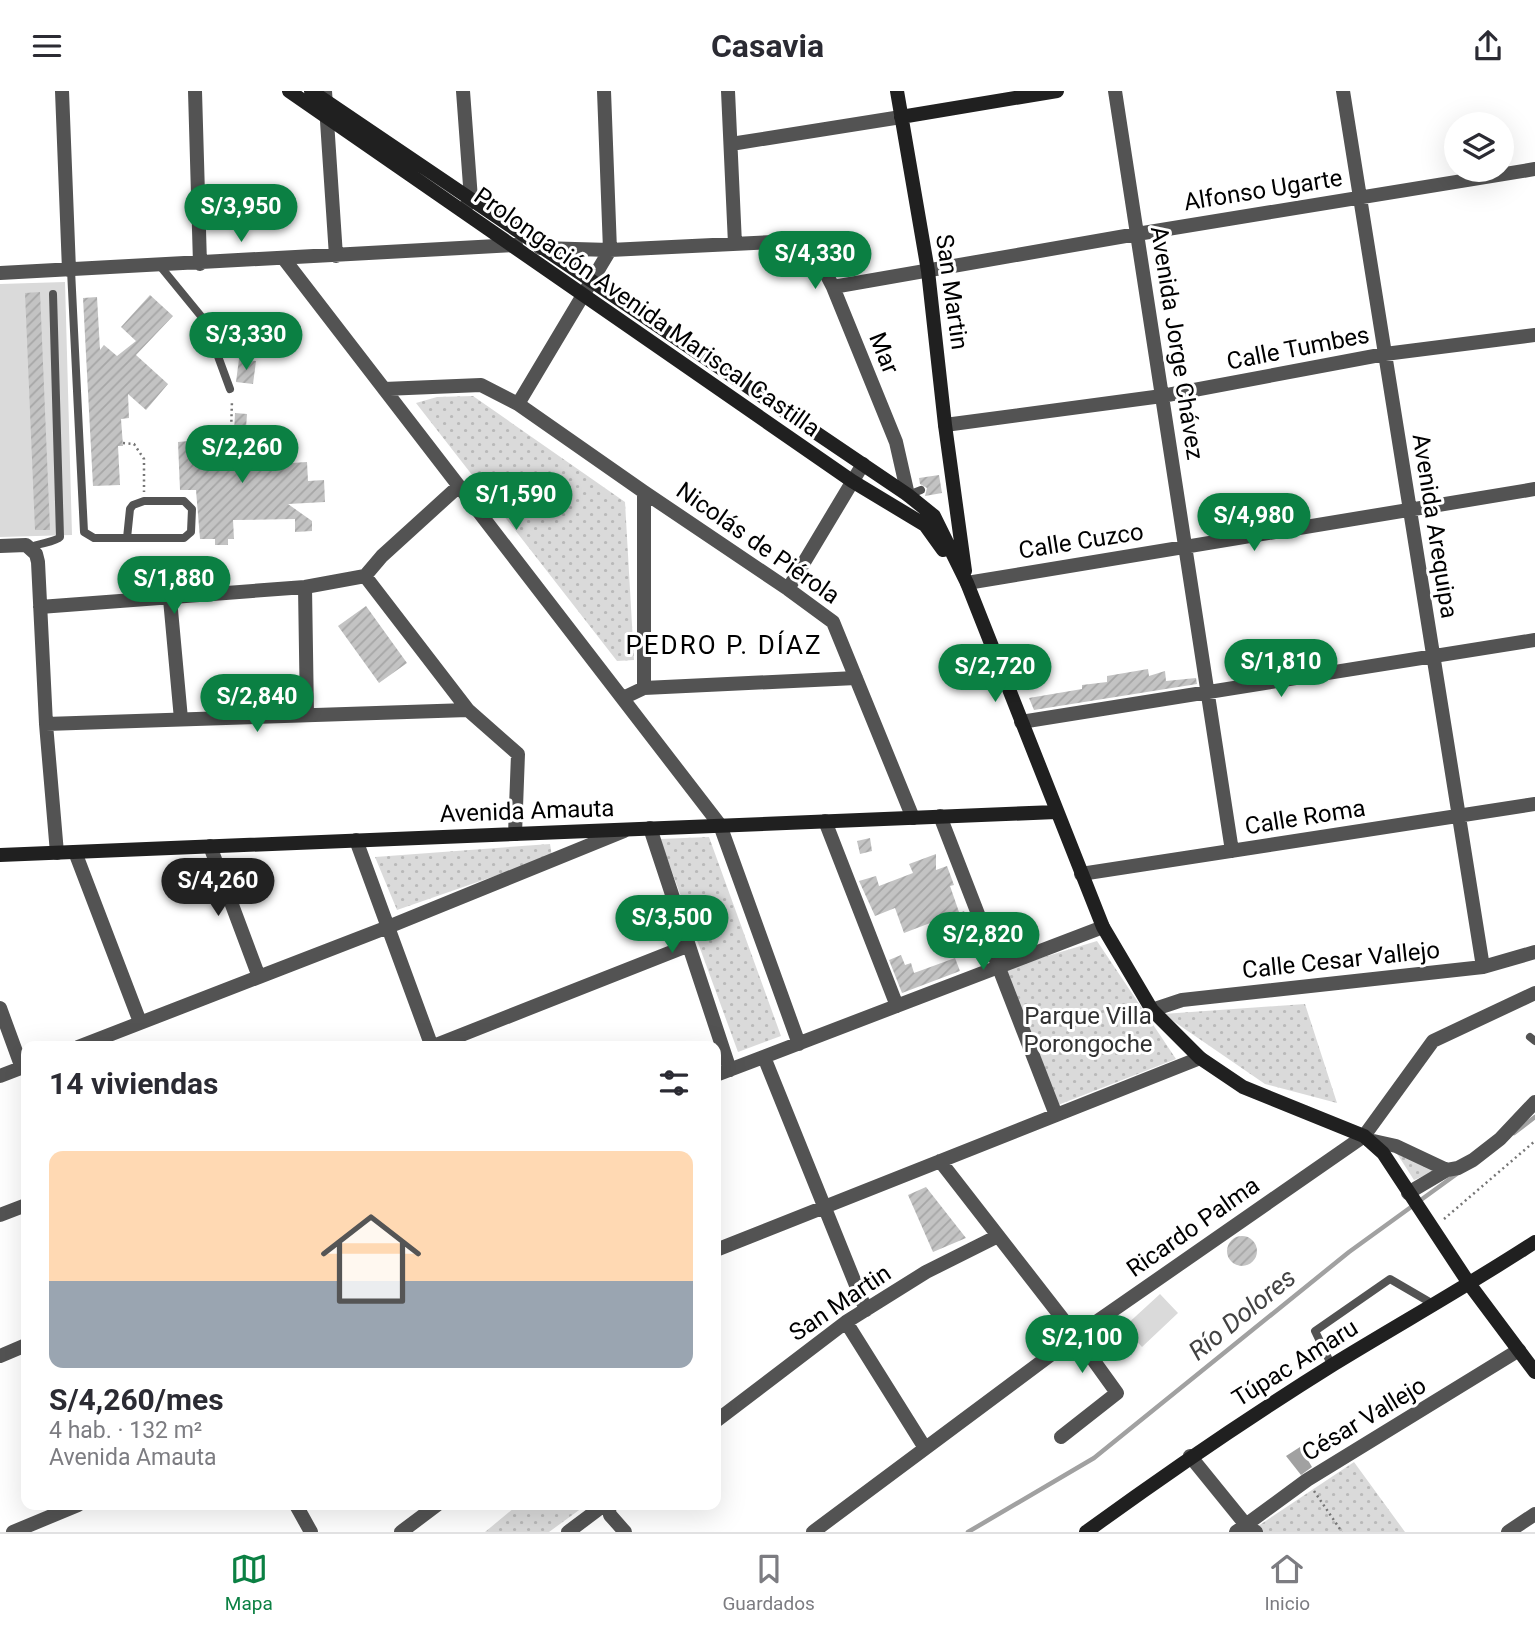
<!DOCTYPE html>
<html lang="es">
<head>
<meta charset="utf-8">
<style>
	:root { --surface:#fff; --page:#f7f7f7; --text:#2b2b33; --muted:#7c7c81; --line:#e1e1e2; --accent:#0b8043 }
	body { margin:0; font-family:Roboto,sans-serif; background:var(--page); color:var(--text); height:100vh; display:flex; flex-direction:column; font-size:26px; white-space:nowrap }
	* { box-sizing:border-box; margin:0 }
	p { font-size:23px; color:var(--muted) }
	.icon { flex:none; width:38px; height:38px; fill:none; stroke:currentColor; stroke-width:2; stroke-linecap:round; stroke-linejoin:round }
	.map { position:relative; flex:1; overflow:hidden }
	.side { position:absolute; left:21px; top:950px; width:700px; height:469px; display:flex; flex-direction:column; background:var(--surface); border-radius:14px; box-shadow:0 7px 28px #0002 }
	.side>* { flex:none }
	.buttons { position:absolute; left:1444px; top:21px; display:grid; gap:14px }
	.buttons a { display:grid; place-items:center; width:70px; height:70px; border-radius:50%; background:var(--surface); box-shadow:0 7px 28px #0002; font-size:35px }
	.price { position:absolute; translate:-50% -60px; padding:0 16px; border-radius:24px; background:var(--accent); color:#fff; font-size:23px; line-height:46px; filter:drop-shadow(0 2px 4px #0008) }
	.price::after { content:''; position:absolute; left:50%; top:42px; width:21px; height:16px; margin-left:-10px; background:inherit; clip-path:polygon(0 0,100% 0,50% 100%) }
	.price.on { background:#222; color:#fff }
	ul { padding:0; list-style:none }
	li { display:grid; align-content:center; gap:14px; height:371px; padding:0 28px }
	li+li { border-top:2px solid var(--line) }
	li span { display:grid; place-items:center; height:217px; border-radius:14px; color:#555 }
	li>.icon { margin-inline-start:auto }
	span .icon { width:126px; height:126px; fill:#fffc; stroke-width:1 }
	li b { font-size:30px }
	h2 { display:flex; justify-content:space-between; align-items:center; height:84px; padding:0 28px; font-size:30px }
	header { display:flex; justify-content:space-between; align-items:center; height:91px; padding:0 28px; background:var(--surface); font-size:32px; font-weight:700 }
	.dock { display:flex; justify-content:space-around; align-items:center; height:98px; border-top:2px solid var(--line); background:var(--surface); font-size:19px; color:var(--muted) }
	.dock a { display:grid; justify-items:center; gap:4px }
	.dock .on { color:var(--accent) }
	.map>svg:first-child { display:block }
</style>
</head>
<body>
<header><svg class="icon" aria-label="menu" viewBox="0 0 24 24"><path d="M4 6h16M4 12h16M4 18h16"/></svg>Casavia<svg class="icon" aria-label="share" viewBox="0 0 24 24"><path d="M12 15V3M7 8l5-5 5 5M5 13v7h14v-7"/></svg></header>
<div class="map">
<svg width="1535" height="1441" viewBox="0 0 1535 1441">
	<defs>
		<pattern id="park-dots" width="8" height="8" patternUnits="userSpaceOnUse" patternTransform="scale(1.75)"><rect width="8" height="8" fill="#dadada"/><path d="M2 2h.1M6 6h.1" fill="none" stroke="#b9b9b9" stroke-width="1.8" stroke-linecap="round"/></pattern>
		<pattern id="building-hatch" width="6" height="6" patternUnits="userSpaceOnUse" patternTransform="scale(1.75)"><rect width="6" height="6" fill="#c3c3c3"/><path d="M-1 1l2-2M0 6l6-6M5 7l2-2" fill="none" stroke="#a6a6a6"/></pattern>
	</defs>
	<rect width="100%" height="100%" fill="#fff"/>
	<!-- grass -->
	<path fill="#dadada" d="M65 191 72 444 0 446V193Z
		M1160 1203 1178 1222 1142 1256 1124 1236Z"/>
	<!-- park -->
	<path fill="url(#park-dots)" d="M473 305 625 411 634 569 617 570 416 312 437 306Z
		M709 746 781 945 738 961 660 748Z
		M550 753 552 765 397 819 375 766Z
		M1097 850 1176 968 1058 1014 1004 878Z
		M1305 913 1337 1012 1265 993 1163 923Z
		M1394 1058 1433 1076V1081L1414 1089Z
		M1354 1371 1405 1441H1263L1258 1435Z
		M513 1414H586L549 1441H485L514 1417Z"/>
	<!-- water -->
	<path fill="#a1a1a1" d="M1300 1356 1312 1376 1301 1384 1286 1365Z"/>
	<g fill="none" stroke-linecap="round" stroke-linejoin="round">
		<!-- stream -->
		<path stroke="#a1a1a1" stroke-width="4.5" d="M1514 1042 1535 1026
			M968 1441 1094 1367 1349 1161 1458 1082"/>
	</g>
	<!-- building -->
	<path fill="url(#building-hatch)" d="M40 201 50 439H35L25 202Z
		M150 204 173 225 136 264 168 293 146 319 128 303 129 327 121 328 123 355H118L120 394 93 395 83 207 97 206 100 259 104 254 117 265 136 250 121 236Z
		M239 268 256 270 253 293 236 291Z
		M235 322 247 323 243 379 276 378 275 373 307 371 308 390 324 389 325 411 288 413 312 430V440L295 441V428L233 429 234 448H228V454H215V448H200L196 399H180L178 351 200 349V343L234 342Z
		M939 384 942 402 925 405 927 397 920 393 919 387Z
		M366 515 407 572 379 592 338 535Z
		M1148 578 1149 585 1165 580 1166 590 1196 587 1197 593 1034 619 1029 607 1082 598V594L1107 591V585Z
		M870 747 872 760 860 763 857 750Z
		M936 763V779L947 775 954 794 950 795 959 821 904 842 895 817 875 825 859 790 876 785 879 795 913 782 909 773Z
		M964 820 976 854 966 858 954 824Z
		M901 864 905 874 911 872 914 882 955 867 960 880 902 902 889 869Z
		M926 1096 966 1147 933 1161 908 1104Z
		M1227 1160a15 15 0 1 1 30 0a15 15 0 1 1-30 0Z"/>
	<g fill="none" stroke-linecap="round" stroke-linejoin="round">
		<!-- path -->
		<path stroke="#757575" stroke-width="2.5" stroke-dasharray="2 3.5" stroke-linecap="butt" d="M215 345 231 342 232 309
			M123 352 134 353 144 368V401
			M1444 1128 1535 1050
			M1314 1400 1342 1441"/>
		<!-- lane -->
		<path stroke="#535353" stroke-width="8" d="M160 175 205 230 230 298
			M71 179 84 441 94 447H184L191 441 192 418 184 410H144L133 414 130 418 127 447
			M908 404 921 399
			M31 456C39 452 56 451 60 446L53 203
			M1530 946 1535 950
			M1332 1275 1315 1240 1390 1188 1433 1213"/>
		<!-- street -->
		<path stroke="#535353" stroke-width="14" d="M62 0 69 179
			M195 0 200 173
			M325 0 336 165
			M463 0 471 108 465 117
			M604 0 610 159
			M728 0 735 153
			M1115 0 1232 760
			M1343 0 1483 876
			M731 53 901 26
			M540 157 610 159 793 150 810 158 819 169 833 196 896 351 908 404
			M284 168 720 734 799 953
			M0 182 516 154
			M833 196 1137 143 1535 78
			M384 298 481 294 518 313 610 159
			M518 313 644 401 788 498 833 531 913 727
			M945 334 1162 305 1385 263 1535 244
			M459 395 382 465 365 485 468 619 518 663 515 743
			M0 455 26 454 36 463 38 471 46 633 57 762
			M967 492 1535 398
			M305 496 307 624
			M788 498 863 373
			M170 508 181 628
			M40 516 305 496 365 485
			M644 597V401
			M623 607 644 597 856 587
			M1021 631 1535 549
			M46 633 468 619
			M940 725 1056 1024
			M825 730 897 915
			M650 737 730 979
			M356 749 432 956
			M210 755 259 886
			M75 761 140 931
			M1081 783 1535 713
			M0 917 22 977
			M1152 919 1182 909 1483 876 1535 861
			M78 956 388 836 624 740
			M431 956 687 855
			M764 966 866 1219
			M716 984 1103 836
			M0 985 26 975
			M1369 1049 1396 1055 1447 1079
			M940 1070 1076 1245 1117 1302 1061 1346
			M1408 1102 1447 1079 1458 1077 1473 1069 1500 1048 1535 1011
			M0 1124 26 1114
			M716 1159 1200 967
			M846 1231 925 1357
			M0 1265 26 1254
			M716 1330 846 1231 926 1181 998 1145
			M1190 1365 1246 1434 1256 1441
			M296 1414 311 1441
			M608 1414 610 1424 625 1441
			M13 1441 78 1414
			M401 1441 437 1414
			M568 1441 604 1414
			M813 1441 1076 1245 1364 1045 1433 950 1535 902
			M1236 1441 1307 1389 1519 1259
			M1508 1441 1535 1423"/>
		<!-- secondary -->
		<path stroke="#202020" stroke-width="14" d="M289 0 852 390 925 434 943 459
			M311 0 908 404 934 425 967 492 1103 836 1152 919 1200 967 1243 996 1364 1045 1383 1062 1470 1194 1535 1281
			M897 0 928 180 945 334 965 480
			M901 26 1057 0
			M0 764 1056 721
			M1086 1441C1167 1382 1249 1326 1334 1273 1401 1232 1469 1194 1535 1151"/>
	</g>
	<g text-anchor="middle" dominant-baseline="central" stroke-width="6" stroke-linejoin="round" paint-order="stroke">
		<!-- street labels -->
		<g font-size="24" fill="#000" stroke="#fff">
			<text transform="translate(1263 99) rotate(-9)">Alfonso Ugarte</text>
			<text transform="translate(952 201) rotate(82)">San Martin</text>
			<text transform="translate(647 221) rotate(35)">Prolongación Avenida Mariscal Castilla</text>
			<text transform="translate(1177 252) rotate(81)">Avenida Jorge Chávez</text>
			<text transform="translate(1298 257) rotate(-11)">Calle Tumbes</text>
			<text transform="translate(884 262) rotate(68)">Mar</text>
			<text transform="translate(1435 435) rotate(81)">Avenida Arequipa</text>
			<text transform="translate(1081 450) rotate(-9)">Calle Cuzco</text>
			<text transform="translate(758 452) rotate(35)">Nicolás de Piérola</text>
			<text transform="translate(527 720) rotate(-2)">Avenida Amauta</text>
			<text transform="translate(1305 726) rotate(-9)">Calle Roma</text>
			<text transform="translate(1341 869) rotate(-6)">Calle Cesar Vallejo</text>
			<text transform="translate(1193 1136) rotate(-35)">Ricardo Palma</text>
			<text transform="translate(840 1212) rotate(-34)">San Martin</text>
			<text transform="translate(1295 1272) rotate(-32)">Túpac Amaru</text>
			<text transform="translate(1364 1328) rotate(-31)">César Vallejo</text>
		</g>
		<!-- park labels -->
		<g font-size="24" fill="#313131" stroke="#fff">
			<text x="1088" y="925">Parque Villa<tspan x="1088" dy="28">Porongoche</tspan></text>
		</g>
		<!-- neighbourhood labels -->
		<g font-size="26" letter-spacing="2" fill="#000" stroke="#fff">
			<text x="724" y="554">PEDRO P. DÍAZ</text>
		</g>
		<!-- water labels -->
		<g font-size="26" font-style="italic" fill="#424242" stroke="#fff">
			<text transform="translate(1242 1223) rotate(-39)">Río Dolores</text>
		</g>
	</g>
</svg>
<div class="buttons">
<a><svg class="icon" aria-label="layers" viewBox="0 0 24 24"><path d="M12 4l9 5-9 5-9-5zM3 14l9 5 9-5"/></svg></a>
</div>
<b class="price" style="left:241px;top:153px">S/3,950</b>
<b class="price" style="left:815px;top:200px">S/4,330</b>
<b class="price" style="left:246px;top:281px">S/3,330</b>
<b class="price" style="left:242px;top:394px">S/2,260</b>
<b class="price" style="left:516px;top:441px">S/1,590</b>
<b class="price" style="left:1254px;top:462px">S/4,980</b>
<b class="price" style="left:174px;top:525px">S/1,880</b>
<b class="price" style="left:1281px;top:608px">S/1,810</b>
<b class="price" style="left:995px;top:613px">S/2,720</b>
<b class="price" style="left:257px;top:643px">S/2,840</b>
<b class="price on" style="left:218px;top:827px">S/4,260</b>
<b class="price" style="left:672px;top:864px">S/3,500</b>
<b class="price" style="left:983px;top:881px">S/2,820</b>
<b class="price" style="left:1082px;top:1284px">S/2,100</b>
<section class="side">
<h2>14 viviendas<svg class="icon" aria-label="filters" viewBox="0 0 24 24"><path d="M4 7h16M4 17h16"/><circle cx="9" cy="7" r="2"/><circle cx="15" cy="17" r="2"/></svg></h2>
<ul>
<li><span style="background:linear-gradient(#ffd9b3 60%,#9aa5b1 0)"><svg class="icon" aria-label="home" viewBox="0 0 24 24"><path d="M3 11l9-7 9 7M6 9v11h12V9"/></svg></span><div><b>S/4,260/mes</b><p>4 hab. · 132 m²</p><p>Avenida Amauta</p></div></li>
</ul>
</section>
</div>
<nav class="dock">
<a class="on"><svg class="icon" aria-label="map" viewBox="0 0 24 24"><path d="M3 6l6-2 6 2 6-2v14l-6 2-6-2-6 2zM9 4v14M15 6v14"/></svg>Mapa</a>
<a><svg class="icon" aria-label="saved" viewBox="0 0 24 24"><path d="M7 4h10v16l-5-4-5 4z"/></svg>Guardados</a>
<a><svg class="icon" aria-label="home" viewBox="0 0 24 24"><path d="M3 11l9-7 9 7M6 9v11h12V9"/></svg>Inicio</a>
</nav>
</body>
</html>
